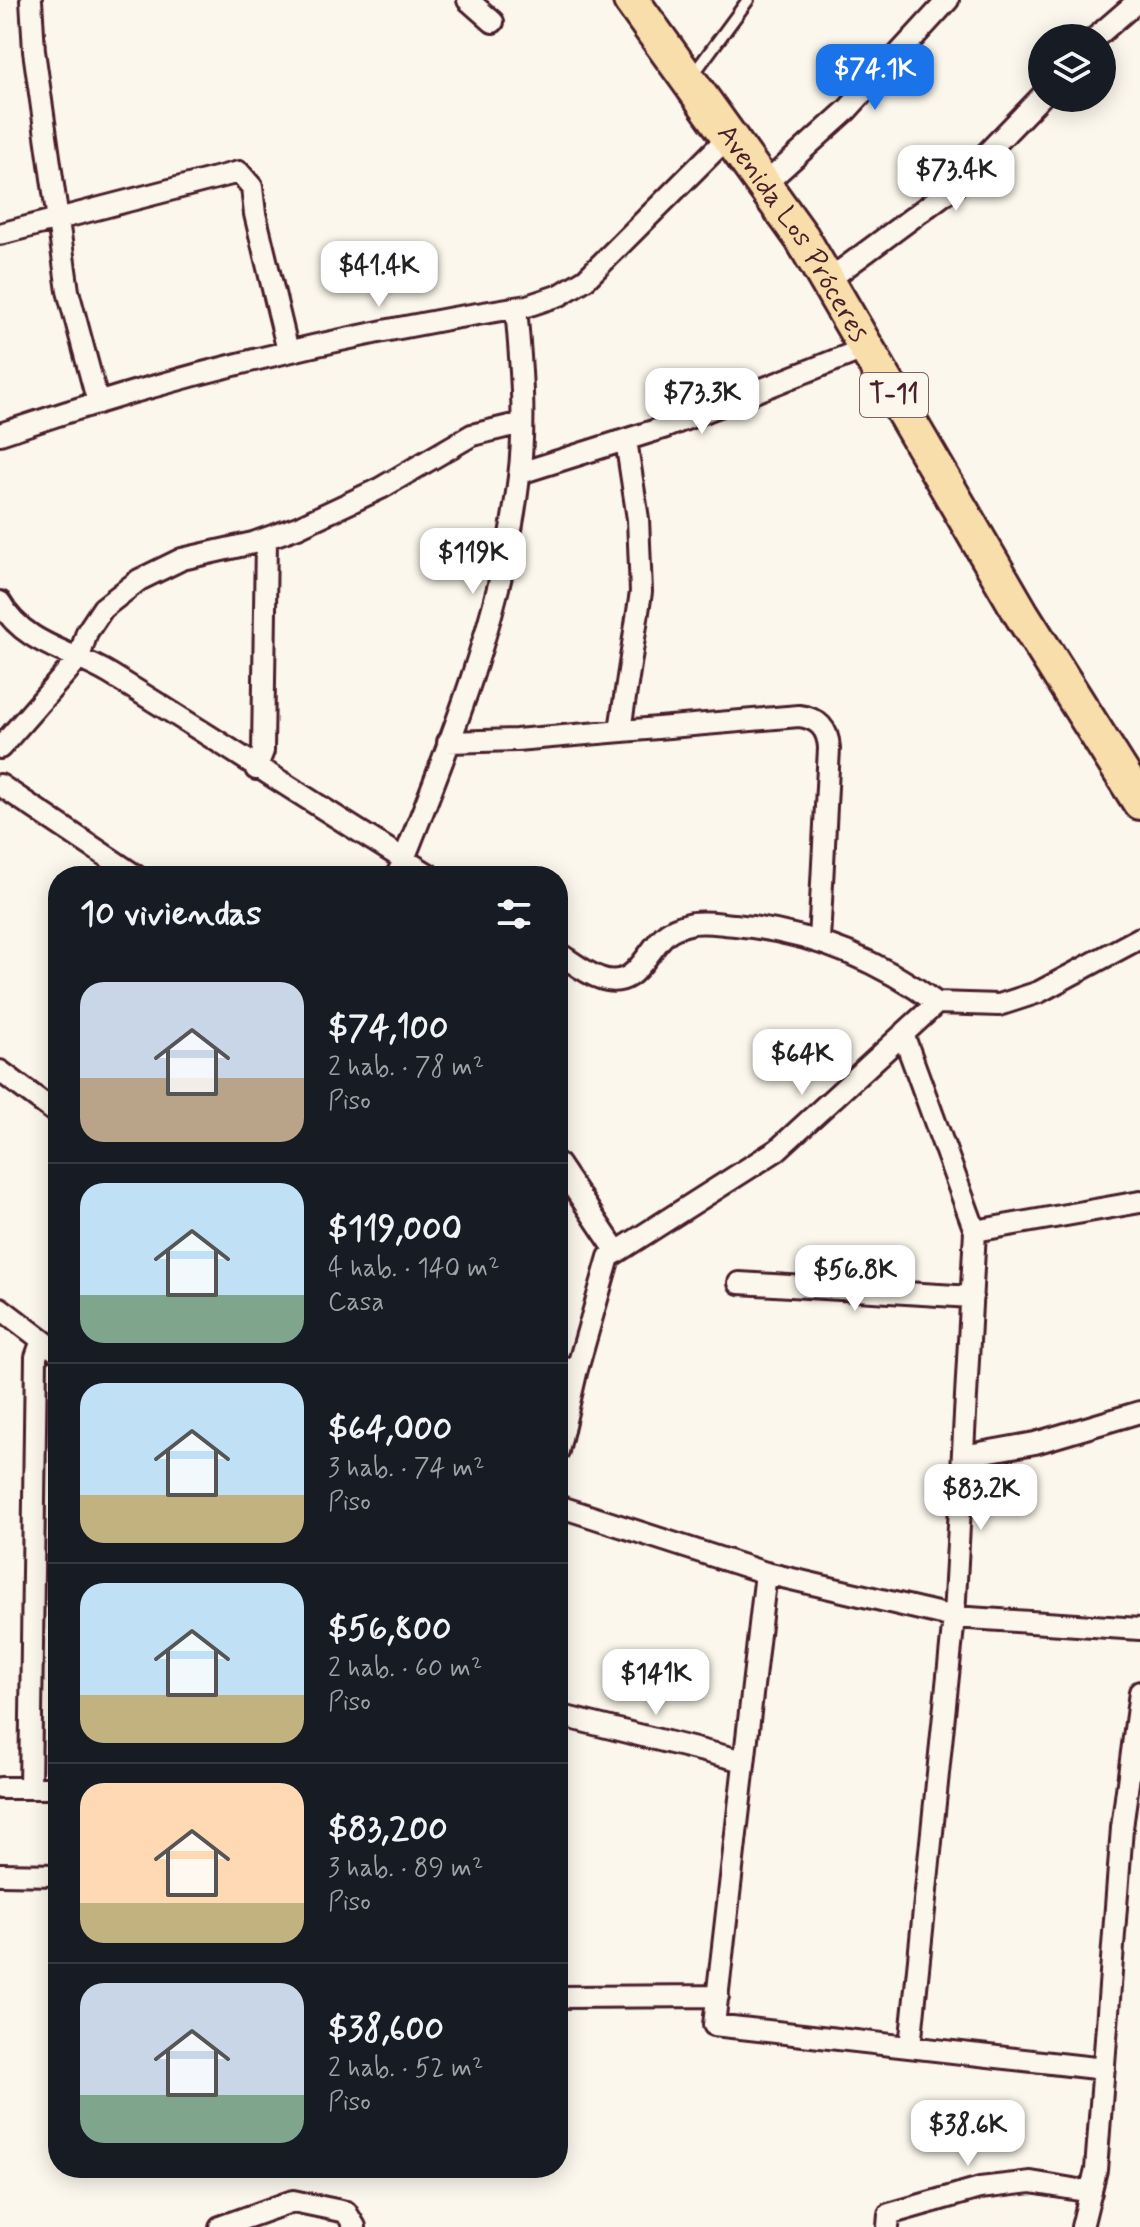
<!DOCTYPE html>
<html lang="es">
<head>
<meta charset="utf-8">
<style>
	:root { --surface:#171b24; --page:#20242c; --text:#f1f3f6; --muted:#9ea1a6; --line:#363941; --accent:#1a73e8 }
	body { margin:0; font-family:Mynerve,sans-serif; background:var(--page); color:var(--text); height:100vh; display:flex; flex-direction:column; font-size:30px; white-space:nowrap }
	* { box-sizing:border-box; margin:0 }
	p { font-size:26px; color:var(--muted) }
	.icon { flex:none; width:44px; height:44px; fill:none; stroke:currentColor; stroke-width:2; stroke-linecap:round; stroke-linejoin:round }
	.map { position:relative; flex:1; overflow:hidden }
	.panel { position:absolute; left:48px; top:866px; width:520px; height:1312px; display:flex; flex-direction:column; background:var(--surface); border-radius:32px; box-shadow:0 4px 20px #0003 }
	.panel>* { flex:none }
	.fabs { position:absolute; left:1028px; top:24px; display:grid; gap:16px }
	.fabs a { display:grid; place-items:center; width:88px; height:88px; border-radius:50%; background:var(--surface); box-shadow:0 4px 20px #0003; font-size:40px }
	.price { position:absolute; translate:-50% -68px; padding:0 18px; border-radius:16px; background:#fff; color:#222; font-size:26px; line-height:52px; filter:drop-shadow(0 2px 4px #0008) }
	.price::after { content:''; position:absolute; left:50%; top:48px; width:24px; height:18px; margin-left:-12px; background:inherit; clip-path:polygon(0 0,100% 0,50% 100%) }
	.price.on { background:var(--accent); color:#fff }
	ul { padding:0; list-style:none }
	li { display:flex; align-items:center; gap:24px; height:200px; padding:0 32px }
	li+li { border-top:2px solid var(--line) }
	li span { display:grid; place-items:center; flex:none; width:224px; height:160px; border-radius:24px; color:#555 }
	li>.icon { margin-inline-start:auto }
	span .icon { width:96px; height:96px; fill:#fffc; stroke-width:1 }
	li b { font-size:34px }
	h2 { display:flex; justify-content:space-between; align-items:center; height:96px; padding:0 32px; font-size:34px }
	.map>svg:first-child { display:block }
</style>
</head>
<body>
<div class="map">
<svg width="1140" height="2227" viewBox="0 0 1140 2227">
	<rect width="100%" height="100%" fill="#fbf7ec"/>
	<filter id="ink" filterUnits="userSpaceOnUse"><feTurbulence type="fractalNoise" baseFrequency=".0125" numOctaves="2"/><feDisplacementMap in="SourceGraphic" scale="16" xChannelSelector="R" yChannelSelector="G"/><feConvolveMatrix kernelMatrix="1 2 1 2 8 2 1 2 1" color-interpolation-filters="sRGB"/></filter>
	<g filter="url(#ink)">
		<g fill="none" stroke-linecap="round" stroke-linejoin="round">
			<defs>
				<path id="service" d="M692 76 748 0"/>
				<path id="minor" d="M31 0 34 51 68 291 98 403
					M468 0 493 22
					M1095 38 1139 0
					M764 185 847 110 948 0
					M0 234 239 172 252 187 255 214 288 351
					M827 281 954 187 1042 96
					M0 434C171 376 348 333 527 306L560 295 586 279 729 136
					M520 473 666 427 866 348
					M0 602C24 645 72 651 110 674 218 740 323 810 431 876
					M620 730 641 592 638 519 626 440
					M448 742 516 740 799 716C818 718 828 729 829 748L819 941
					M0 748 79 658 87 632 103 608 139 580 182 559 253 543 298 527 381 488 472 435 522 423
					M256 769 263 751 266 539
					M0 785 136 876
					M397 876C447 753 504 609 519 477 526 421 521 363 516 308
					M558 953C571 961 585 973 600 978 635 991 645 953 665 935 672 928 684 925 693 923 707 921 721 924 735 925 810 932 877 959 937 1003
					M903 1034 975 1231 954 1617 910 2047
					M0 1071 58 1114
					M558 1164 617 1252
					M975 1231 1140 1202
					M739 1283 972 1297
					M0 1308 58 1352
					M558 1365 576 1373 558 1451
					M576 1373 609 1257 777 1150 937 1003 999 1005 1039 992 1140 938
					M963 1456 1035 1443 1140 1412
					M558 1506 766 1573 954 1617 1140 1629
					M766 1573 714 2025 1104 2069
					M558 1715 744 1761
					M0 1788H58
					M30 1788 36 1357 42 1340
					M0 1874 58 1875
					M558 1997 718 1996
					M220 2227 293 2201 346 2212 355 2227
					M888 2227 889 2214 980 2188 1031 2182 1091 2192
					M1082 2227 1096 2170 1122 1828 1140 1692"/>
				<g id="trunk">
					<path id="s1" d="M631 0 802 238 1022 615 1140 802"/>
				</g>
			</defs>
			<!-- service casing -->
			<use href="#service" stroke="#4a1f2b" stroke-width="16"/>
			<!-- minor casing -->
			<use href="#minor" stroke="#4a1f2b" stroke-width="26"/>
			<!-- trunk casing -->
			<use href="#trunk" stroke="#4a1f2b" stroke-width="40"/>
			<!-- service -->
			<use href="#service" stroke="#fbf7ec" stroke-width="10"/>
			<!-- minor -->
			<use href="#minor" stroke="#fbf7ec" stroke-width="20"/>
			<!-- trunk -->
			<use href="#trunk" stroke="#f8deab" stroke-width="34"/>
		</g>
	</g>
	<g text-anchor="middle" dominant-baseline="central" stroke-width="8" stroke-linejoin="round" paint-order="stroke">
		<!-- shield labels -->
		<rect fill="#fbf7ec" stroke="#7f6065" stroke-width="2" x="860" y="373" width="68" height="44" rx="6"/>
		<g font-size="26" font-weight="bold" fill="#4a1f2b">
			<text x="894" y="395">T-11</text>
		</g>
		<!-- street labels -->
		<g font-size="28" fill="#4a1f2b" stroke="#fbf7ec">
			<text stroke="none"><textPath href="#s1" startOffset="284">Avenida Los Próceres</textPath></text>
		</g>
	</g>
</svg>
<div class="fabs">
<a><svg class="icon" aria-label="layers" viewBox="0 0 24 24"><path d="M12 4l9 5-9 5-9-5zM3 14l9 5 9-5"/></svg></a>
</div>
<b class="price on" style="left:875px;top:112px">$74.1K</b>
<b class="price" style="left:956px;top:213px">$73.4K</b>
<b class="price" style="left:379px;top:309px">$41.4K</b>
<b class="price" style="left:702px;top:436px">$73.3K</b>
<b class="price" style="left:473px;top:596px">$119K</b>
<b class="price" style="left:802px;top:1097px">$64K</b>
<b class="price" style="left:855px;top:1313px">$56.8K</b>
<b class="price" style="left:981px;top:1532px">$83.2K</b>
<b class="price" style="left:656px;top:1717px">$141K</b>
<b class="price" style="left:968px;top:2168px">$38.6K</b>
<section class="panel">
<h2>10 viviendas<svg class="icon" aria-label="filters" viewBox="0 0 24 24"><path d="M4 7h16M4 17h16"/><circle cx="9" cy="7" r="2"/><circle cx="15" cy="17" r="2"/></svg></h2>
<ul>
<li><span style="background:linear-gradient(#c9d6e8 60%,#b9a48a 0)"><svg class="icon" aria-label="home" viewBox="0 0 24 24"><path d="M3 11l9-7 9 7M6 9v11h12V9"/></svg></span><div><b>$74,100</b><p>2 hab. · 78 m²</p><p>Piso</p></div></li>
<li><span style="background:linear-gradient(#bfe0f5 70%,#7fa58c 0)"><svg class="icon" aria-label="home" viewBox="0 0 24 24"><path d="M3 11l9-7 9 7M6 9v11h12V9"/></svg></span><div><b>$119,000</b><p>4 hab. · 140 m²</p><p>Casa</p></div></li>
<li><span style="background:linear-gradient(#bfe0f5 70%,#c2b280 0)"><svg class="icon" aria-label="home" viewBox="0 0 24 24"><path d="M3 11l9-7 9 7M6 9v11h12V9"/></svg></span><div><b>$64,000</b><p>3 hab. · 74 m²</p><p>Piso</p></div></li>
<li><span style="background:linear-gradient(#bfe0f5 70%,#c2b280 0)"><svg class="icon" aria-label="home" viewBox="0 0 24 24"><path d="M3 11l9-7 9 7M6 9v11h12V9"/></svg></span><div><b>$56,800</b><p>2 hab. · 60 m²</p><p>Piso</p></div></li>
<li><span style="background:linear-gradient(#ffd9b3 75%,#c2b280 0)"><svg class="icon" aria-label="home" viewBox="0 0 24 24"><path d="M3 11l9-7 9 7M6 9v11h12V9"/></svg></span><div><b>$83,200</b><p>3 hab. · 89 m²</p><p>Piso</p></div></li>
<li><span style="background:linear-gradient(#c9d6e8 70%,#7fa58c 0)"><svg class="icon" aria-label="home" viewBox="0 0 24 24"><path d="M3 11l9-7 9 7M6 9v11h12V9"/></svg></span><div><b>$38,600</b><p>2 hab. · 52 m²</p><p>Piso</p></div></li>
</ul>
</section>
</div>
</body>
</html>
